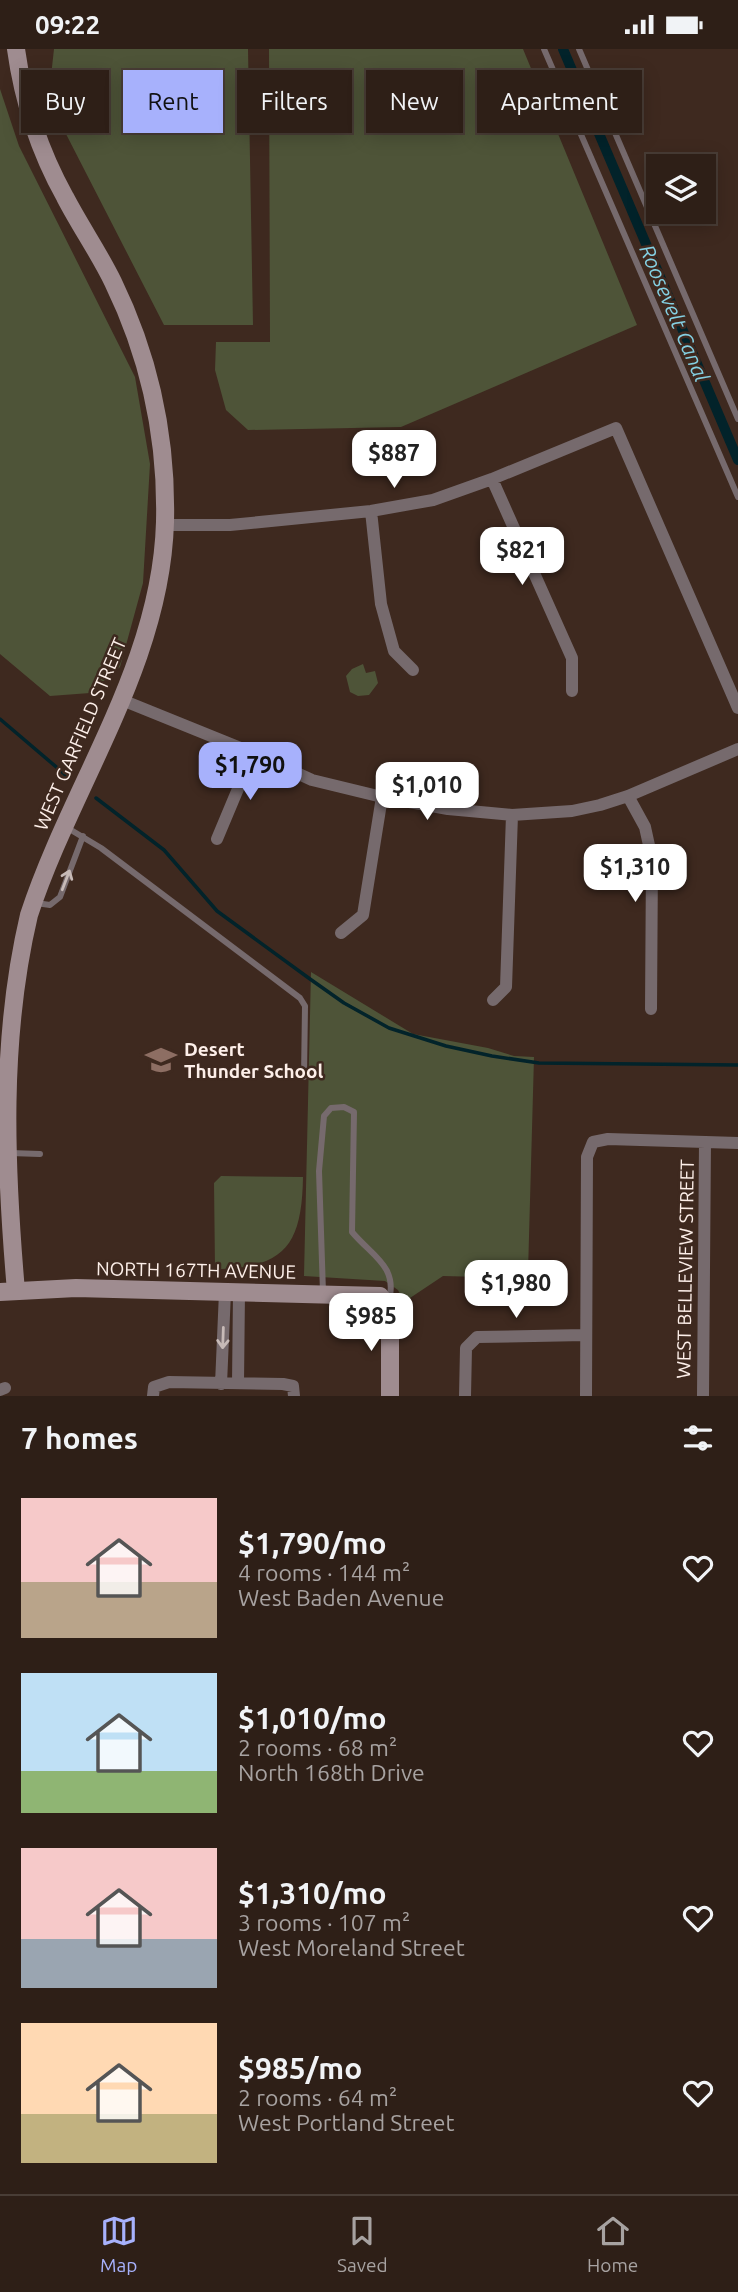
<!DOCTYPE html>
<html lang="en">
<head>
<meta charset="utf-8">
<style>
	:root { --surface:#2e1f17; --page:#3a2c24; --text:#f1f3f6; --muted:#a7a2a1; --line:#493d36; --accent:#a7b1fc }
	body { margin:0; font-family:Ubuntu,sans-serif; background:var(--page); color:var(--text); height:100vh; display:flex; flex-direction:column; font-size:26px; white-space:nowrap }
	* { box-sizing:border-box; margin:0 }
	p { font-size:23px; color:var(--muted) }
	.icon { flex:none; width:38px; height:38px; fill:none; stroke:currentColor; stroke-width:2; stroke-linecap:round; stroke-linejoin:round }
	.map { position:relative; height:1347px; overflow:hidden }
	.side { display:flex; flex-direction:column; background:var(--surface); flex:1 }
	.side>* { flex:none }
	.top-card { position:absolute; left:21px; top:21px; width:696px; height:63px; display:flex; gap:14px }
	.controls { position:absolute; left:646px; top:105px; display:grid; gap:14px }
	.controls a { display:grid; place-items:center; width:70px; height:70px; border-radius:0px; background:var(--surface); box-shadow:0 4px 18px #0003,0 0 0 2px var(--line); font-size:35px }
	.price { position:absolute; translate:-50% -60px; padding:0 16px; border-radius:14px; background:#fff; color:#222; font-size:23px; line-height:46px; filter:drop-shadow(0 2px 4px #0008) }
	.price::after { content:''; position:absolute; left:50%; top:42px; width:21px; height:16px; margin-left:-10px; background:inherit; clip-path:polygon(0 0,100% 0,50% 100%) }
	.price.active { background:var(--accent); color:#111 }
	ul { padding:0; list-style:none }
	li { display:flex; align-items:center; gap:21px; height:175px; padding:0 21px }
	li span { display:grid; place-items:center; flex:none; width:196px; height:140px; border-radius:0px; color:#555 }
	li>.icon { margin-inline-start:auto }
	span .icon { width:84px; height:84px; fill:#fffc; stroke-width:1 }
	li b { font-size:30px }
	h2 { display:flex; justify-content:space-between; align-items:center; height:84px; padding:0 21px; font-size:30px }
	.chip { padding:0 24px; border-radius:0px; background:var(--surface); box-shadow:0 4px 18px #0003,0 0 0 2px var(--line); font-size:24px; line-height:63px }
	.chip.active { background:var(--accent); color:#111 }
	.status { display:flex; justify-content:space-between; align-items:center; height:49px; padding:0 35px; background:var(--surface); direction:ltr }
	.status svg { height:19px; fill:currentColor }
	.tab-bar { display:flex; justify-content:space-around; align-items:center; height:98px; border-top:2px solid var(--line); background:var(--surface); font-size:19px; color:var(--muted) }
	.tab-bar a { display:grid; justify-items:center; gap:4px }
	.tab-bar .active { color:var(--accent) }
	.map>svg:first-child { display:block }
</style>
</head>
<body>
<div class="status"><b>09:22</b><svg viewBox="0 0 49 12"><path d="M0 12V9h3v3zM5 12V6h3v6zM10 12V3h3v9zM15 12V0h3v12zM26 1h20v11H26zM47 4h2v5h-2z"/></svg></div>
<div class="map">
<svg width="738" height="1347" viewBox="0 0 738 1347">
	<rect width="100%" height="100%" fill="#3e291f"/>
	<!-- green -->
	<path fill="#4e5438" d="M54 0H248L253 276H164L66 85 51 27Z
		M269 0H523L637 276 401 378 248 381 226 361 215 321 216 293H270Z
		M0 40 19 97 135 328 150 415 143 534 120 618 90 644 50 647 0 605Z
		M363 615 366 624 375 622 378 634 369 646 358 647 350 643 346 627 352 620Z
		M311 923 413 985 488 999 514 1007 534 1008 528 1224 523 1229 443 1227 404 1253 398 1241 385 1232 304 1227Z
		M221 1127 303 1128C302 1197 284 1219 215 1220L214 1134Z"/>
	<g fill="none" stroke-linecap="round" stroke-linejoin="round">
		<!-- stream -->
		<path stroke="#02232a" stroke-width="3.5" d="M0 670 68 728
			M96 749 164 801 217 862 310 930 344 954 389 979 446 997 492 1007 539 1014 738 1016"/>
		<!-- canal -->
		<path stroke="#02232a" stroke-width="10" d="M563 0 738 411"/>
		<!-- lane -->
		<path stroke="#766a6d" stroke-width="6" d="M544 0 738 448
			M579 0 738 370
			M66 778 101 799 300 949 305 957 304 1028
			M36 854 50 856 60 848 83 787
			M10 1104 40 1105
			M323 1243 319 1122 324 1067 331 1059 344 1058 354 1063 352 1183C372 1207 398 1217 389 1252"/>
		<!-- street -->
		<path stroke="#766a6d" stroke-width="12" d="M492 430 572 609V642
			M371 462 381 555 394 602 413 621
			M165 476H230L371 462 433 451 492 430 616 379 738 659
			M122 651 253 704 312 731 382 748 448 760 512 766 572 762 600 756 628 747 738 700
			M628 747 645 778 652 810 651 960
			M217 790 253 704
			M341 884 363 866 382 748
			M493 951 506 938 512 766
			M238 1334 239 1243
			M221 1335 225 1243
			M0 1341 5 1339
			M153 1347 154 1338 169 1333 283 1335 293 1337 294 1347
			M465 1347 466 1299 477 1288 585 1286
			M586 1347 587 1108 593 1093 608 1090 738 1094
			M703 1347 705 1093"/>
		<!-- secondary -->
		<path stroke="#9f8c90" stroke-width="18" d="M16 1242C5 1115 0 989 29 866 72 735 161 616 165 473 167 389 150 309 113 233 99 204 80 177 65 148 40 103 23 51 16 0
			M0 1243 76 1239 380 1247 390 1260V1347"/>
	</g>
	<!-- one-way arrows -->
	<defs><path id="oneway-shaft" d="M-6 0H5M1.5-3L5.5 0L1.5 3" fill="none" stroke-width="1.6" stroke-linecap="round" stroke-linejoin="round" transform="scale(1.75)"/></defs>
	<g stroke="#c7bab7">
		<use href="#oneway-shaft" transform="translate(66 831) rotate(-69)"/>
		<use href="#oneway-shaft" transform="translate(223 1289) rotate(92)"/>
	</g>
	<!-- icons -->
	<defs>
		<symbol id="school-bare" viewBox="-9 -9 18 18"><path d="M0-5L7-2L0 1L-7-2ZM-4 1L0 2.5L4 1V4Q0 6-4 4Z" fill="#8d6e63" stroke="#3e291f" stroke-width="2.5" paint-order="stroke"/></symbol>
	</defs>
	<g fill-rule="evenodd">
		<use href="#school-bare" x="139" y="989" width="44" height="44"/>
	</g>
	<g text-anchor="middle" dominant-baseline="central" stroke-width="5" stroke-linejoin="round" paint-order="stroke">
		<!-- street labels -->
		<g font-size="19" fill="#fdefe9" stroke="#3e291f">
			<text transform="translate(80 685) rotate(-67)">WEST GARFIELD STREET</text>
			<text transform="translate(685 1220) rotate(-89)">WEST BELLEVIEW STREET</text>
			<text transform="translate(196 1221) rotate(1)">NORTH 167TH AVENUE</text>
		</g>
		<!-- poi labels -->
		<g font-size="19" font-weight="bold" fill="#fdefe9" stroke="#3e291f" text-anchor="start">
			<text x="184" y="1000">Desert<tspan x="184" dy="22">Thunder School</tspan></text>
		</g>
		<!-- water labels -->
		<g font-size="21" font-style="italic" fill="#84d0e2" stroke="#3e291f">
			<text transform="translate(675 264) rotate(67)">Roosevelt Canal</text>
		</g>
	</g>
</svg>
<div class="controls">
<a><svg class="icon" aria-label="layers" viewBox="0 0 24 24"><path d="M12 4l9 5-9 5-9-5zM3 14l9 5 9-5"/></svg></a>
</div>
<b class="price" style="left:394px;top:441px">$887</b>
<b class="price" style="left:522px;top:538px">$821</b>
<b class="price active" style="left:250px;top:753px">$1,790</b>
<b class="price" style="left:427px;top:773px">$1,010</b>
<b class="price" style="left:635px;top:855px">$1,310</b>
<b class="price" style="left:516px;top:1271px">$1,980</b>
<b class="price" style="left:371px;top:1304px">$985</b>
<div class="top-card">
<a class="chip">Buy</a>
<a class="chip active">Rent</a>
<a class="chip">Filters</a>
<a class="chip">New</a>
<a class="chip">Apartment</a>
</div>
</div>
<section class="side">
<h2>7 homes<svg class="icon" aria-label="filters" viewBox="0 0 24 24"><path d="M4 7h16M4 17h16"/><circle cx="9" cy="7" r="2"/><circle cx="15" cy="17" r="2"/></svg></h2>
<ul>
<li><span style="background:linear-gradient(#f6c9c9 60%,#b9a48a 0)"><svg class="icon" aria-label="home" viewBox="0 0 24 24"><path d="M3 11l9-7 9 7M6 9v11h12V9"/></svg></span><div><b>$1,790/mo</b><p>4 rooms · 144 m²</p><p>West Baden Avenue</p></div><svg class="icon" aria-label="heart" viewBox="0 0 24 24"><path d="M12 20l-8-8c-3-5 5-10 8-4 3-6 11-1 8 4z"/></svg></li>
<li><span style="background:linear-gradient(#bfe0f5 70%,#8fb573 0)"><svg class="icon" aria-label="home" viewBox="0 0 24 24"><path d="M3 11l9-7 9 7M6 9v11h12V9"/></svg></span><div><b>$1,010/mo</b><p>2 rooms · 68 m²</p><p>North 168th Drive</p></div><svg class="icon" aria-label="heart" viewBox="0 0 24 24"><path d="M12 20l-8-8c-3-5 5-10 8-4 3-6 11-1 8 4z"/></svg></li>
<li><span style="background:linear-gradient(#f6c9c9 65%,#9aa5b1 0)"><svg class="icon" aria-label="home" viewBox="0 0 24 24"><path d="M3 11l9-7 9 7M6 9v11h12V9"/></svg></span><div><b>$1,310/mo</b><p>3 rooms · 107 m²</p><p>West Moreland Street</p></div><svg class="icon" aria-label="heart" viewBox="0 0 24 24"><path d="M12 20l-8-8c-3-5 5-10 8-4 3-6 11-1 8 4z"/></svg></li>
<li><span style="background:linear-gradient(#ffd9b3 65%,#c2b280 0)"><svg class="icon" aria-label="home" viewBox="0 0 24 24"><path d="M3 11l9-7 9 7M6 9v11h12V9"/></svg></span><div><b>$985/mo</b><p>2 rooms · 64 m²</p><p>West Portland Street</p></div><svg class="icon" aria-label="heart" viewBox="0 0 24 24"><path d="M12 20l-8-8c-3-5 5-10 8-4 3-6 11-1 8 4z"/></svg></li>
</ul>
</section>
<nav class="tab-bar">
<a class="active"><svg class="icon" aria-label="map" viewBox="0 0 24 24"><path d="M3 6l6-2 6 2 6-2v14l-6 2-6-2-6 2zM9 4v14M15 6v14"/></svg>Map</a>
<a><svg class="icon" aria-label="saved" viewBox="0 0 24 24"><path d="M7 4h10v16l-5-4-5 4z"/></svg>Saved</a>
<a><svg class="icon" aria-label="home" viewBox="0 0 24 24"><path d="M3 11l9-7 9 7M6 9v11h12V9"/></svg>Home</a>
</nav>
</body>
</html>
